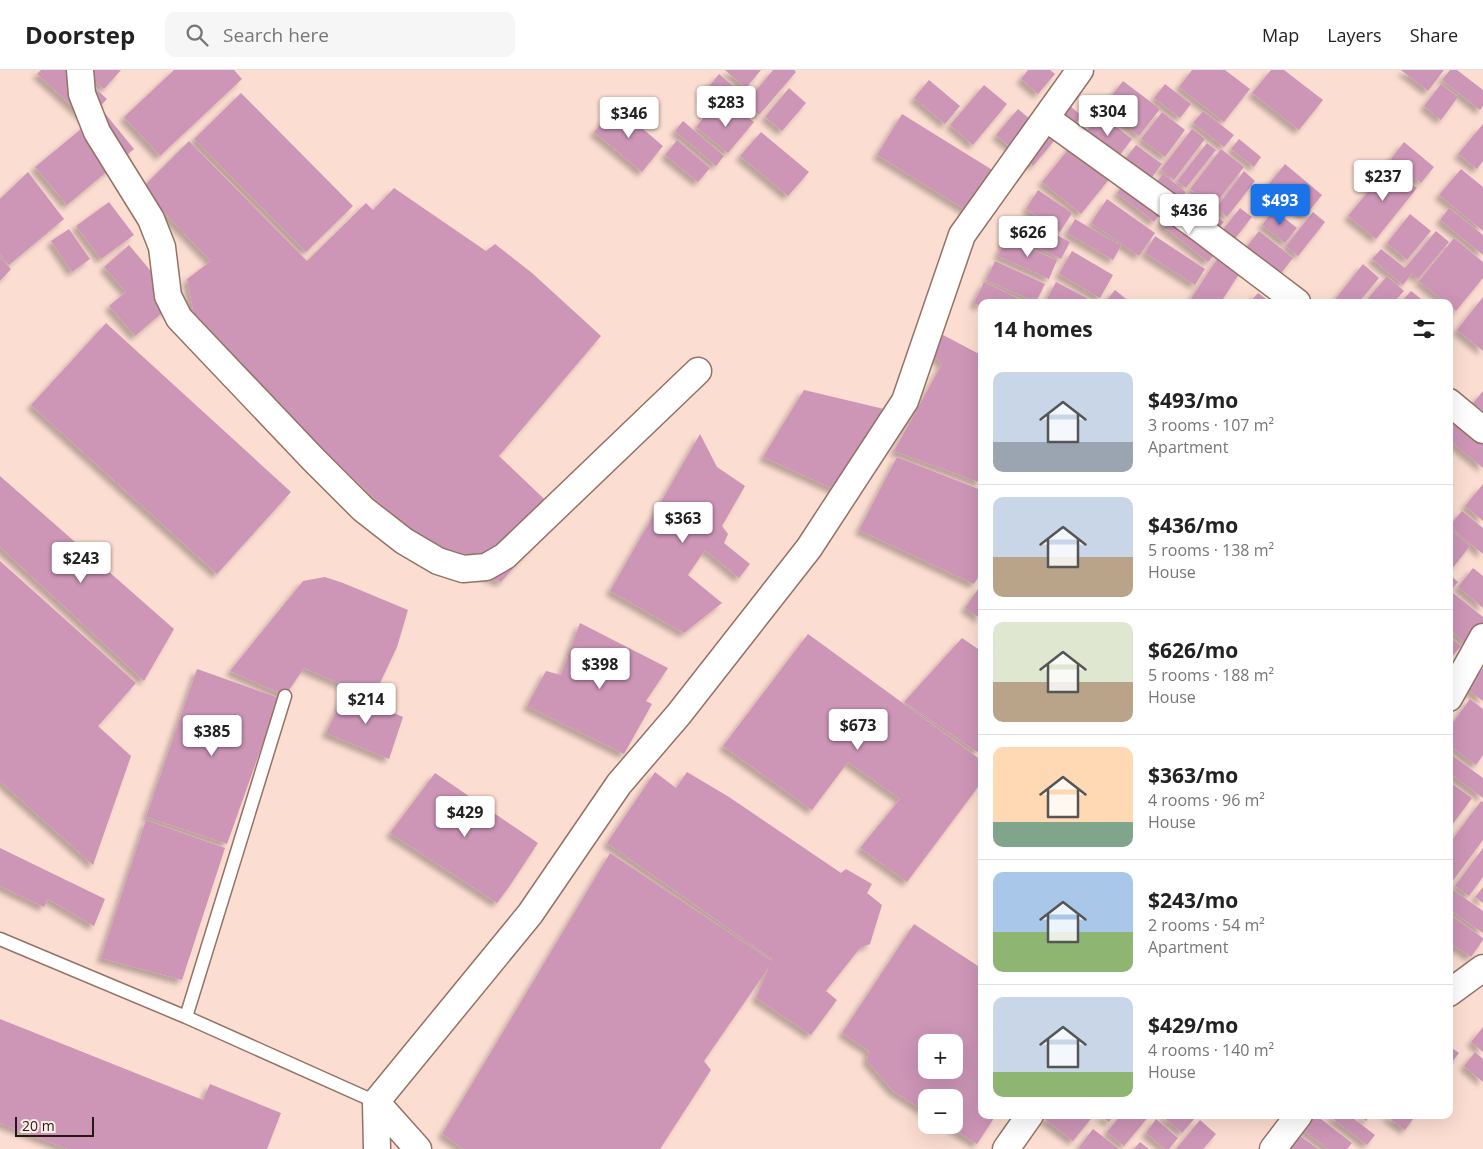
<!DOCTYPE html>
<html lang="en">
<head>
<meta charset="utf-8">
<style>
	:root { --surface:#fff; --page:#f6f6f6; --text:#222; --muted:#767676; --line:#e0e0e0; --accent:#1a73e8 }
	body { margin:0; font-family:"Open Sans",sans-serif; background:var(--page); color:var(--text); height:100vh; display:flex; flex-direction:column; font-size:19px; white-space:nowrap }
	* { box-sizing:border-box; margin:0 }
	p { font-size:16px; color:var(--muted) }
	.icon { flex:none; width:28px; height:28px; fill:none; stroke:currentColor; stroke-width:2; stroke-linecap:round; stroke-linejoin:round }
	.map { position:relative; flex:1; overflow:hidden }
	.sheet { position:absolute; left:978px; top:229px; width:475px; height:820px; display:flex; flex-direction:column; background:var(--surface); border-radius:10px; box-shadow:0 5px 20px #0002 }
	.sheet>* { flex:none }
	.tools { position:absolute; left:918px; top:964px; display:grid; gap:10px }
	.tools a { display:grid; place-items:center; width:45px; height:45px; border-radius:10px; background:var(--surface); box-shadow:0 5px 20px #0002; font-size:25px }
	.scale { position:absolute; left:15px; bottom:12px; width:79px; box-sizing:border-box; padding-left:5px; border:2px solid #261913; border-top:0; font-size:14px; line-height:18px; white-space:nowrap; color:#261913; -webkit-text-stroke:4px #feeee8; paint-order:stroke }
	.price { position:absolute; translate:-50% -42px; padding:0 11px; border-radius:5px; background:#fff; color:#222; font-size:16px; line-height:32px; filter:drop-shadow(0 1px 2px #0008) }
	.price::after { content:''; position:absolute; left:50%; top:30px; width:15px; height:11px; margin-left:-8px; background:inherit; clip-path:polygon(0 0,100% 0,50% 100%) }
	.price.selected { background:var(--accent); color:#fff }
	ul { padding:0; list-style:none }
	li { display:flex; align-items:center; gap:15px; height:125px; padding:0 15px }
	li+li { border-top:1px solid var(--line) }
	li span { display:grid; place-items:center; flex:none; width:140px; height:100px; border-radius:10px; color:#555 }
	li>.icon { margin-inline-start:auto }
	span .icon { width:60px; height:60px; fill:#fffc; stroke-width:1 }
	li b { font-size:21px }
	h2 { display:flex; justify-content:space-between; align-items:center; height:60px; padding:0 15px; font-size:21px }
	header { display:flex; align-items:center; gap:30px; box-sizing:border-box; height:70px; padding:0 25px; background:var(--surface); border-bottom:1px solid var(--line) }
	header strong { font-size:24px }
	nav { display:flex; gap:28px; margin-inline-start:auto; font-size:18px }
	.search { width:350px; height:45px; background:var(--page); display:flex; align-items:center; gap:12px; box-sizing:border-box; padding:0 18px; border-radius:10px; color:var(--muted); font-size:19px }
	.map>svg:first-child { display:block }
</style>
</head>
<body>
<header>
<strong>Doorstep</strong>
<div class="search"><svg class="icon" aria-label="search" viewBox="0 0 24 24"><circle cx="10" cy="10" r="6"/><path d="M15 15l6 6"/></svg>Search here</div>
<nav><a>Map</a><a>Layers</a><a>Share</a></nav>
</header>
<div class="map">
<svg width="1483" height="1079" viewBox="0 0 1483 1079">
	<defs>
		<filter id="shadow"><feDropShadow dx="-4.5" dy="4.5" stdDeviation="2.5" flood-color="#0004"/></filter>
	</defs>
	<rect width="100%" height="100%" fill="#fcddd1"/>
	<!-- building -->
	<path fill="#cd95b6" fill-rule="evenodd" filter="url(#shadow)" d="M41 0H75L107 29 87 50 37 4Z
		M82 0H121L104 19Z
		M174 0H234L242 9 160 86 124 47Z
		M725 0H761L746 18Z
		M773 0H794L796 2 759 45 745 34Z
		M1028 0H1050L1055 4 1038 24 1021 9Z
		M1192 0H1225L1250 19 1224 52 1179 17Z
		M1271 0H1284L1323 30 1299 60 1252 23Z
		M1401 0H1444L1428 21Z
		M1450 0H1457L1483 20V36L1480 40 1442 10Z
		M719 4 738 20 721 41 702 25Z
		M929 10 960 36 945 54 914 28Z
		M1123 11 1160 39 1139 66 1103 37Z
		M1165 14 1191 34 1180 48 1154 28Z
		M1441 14 1458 27 1441 50 1424 36Z
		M984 15 1007 34 973 75 950 55Z
		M789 18 806 33 782 61 765 47Z
		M241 23 353 136 306 182 194 69Z
		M1058 26 1082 46 1065 66Z
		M616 36 663 76 642 102 594 62Z
		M735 37 754 52 728 83 696 57 709 41 722 52Z
		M1018 39 1055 70 1033 96 996 65Z
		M103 41 134 79 67 135 35 97Z
		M1203 41 1234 65 1224 77 1193 53Z
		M1162 42 1185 60 1165 87 1141 69Z
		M902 44 994 101 969 142 877 85Z
		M1100 44 1132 69 1116 90 1084 65Z
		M683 51 724 86 716 96 675 61Z
		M1483 54V91L1477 99 1458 84Z
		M1192 59 1205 69 1174 110 1161 99Z
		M761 62 809 102 788 126 740 86Z
		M1239 69 1261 87 1254 97 1231 79Z
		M677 70 710 98 698 112 665 85Z
		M189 71 307 191 366 133 373 140 394 118 486 181 495 174 532 203 601 266 499 386 561 445 501 512 437 488 197 259 187 209 211 191 141 119Z
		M1075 71 1115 102 1081 144 1042 112Z
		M1404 72 1434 97 1421 113 1391 89Z
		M1207 73 1216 80 1186 118 1177 111Z
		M1136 75 1162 94 1148 112 1123 92Z
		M1221 79 1244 97 1213 137 1190 119Z
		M1285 94 1322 125 1305 146 1268 115Z
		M1390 95 1417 118 1376 169 1348 146Z
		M1461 99 1483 117V161L1439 125Z
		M1244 101 1255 111 1227 147 1216 138Z
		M28 102 64 149 9 195 0 184V129Z
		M1163 104 1186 122 1178 134 1154 116Z
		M1128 109 1164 138 1154 152 1117 123Z
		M1038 120 1072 143 1060 162 1026 139Z
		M1189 125 1224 152 1215 163 1181 136Z
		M1107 129 1155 163 1139 186 1091 153Z
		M109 132 134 165 101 189 76 156Z
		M1240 138 1252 147 1230 175 1218 166Z
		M1449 138 1483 165V185L1440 150Z
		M1170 140 1219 179 1208 192 1160 154Z
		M1274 140 1297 158 1285 173 1262 155Z
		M1313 142 1325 152 1298 186 1286 176Z
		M1410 144 1431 161 1407 190 1387 173Z
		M1020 146 1070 172 1061 189 1011 164Z
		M1075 149 1121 176 1113 190 1067 163Z
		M69 159 90 189 72 202 51 171Z
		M1259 161 1293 188 1275 211 1241 184Z
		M1436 161 1449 172 1418 209 1412 203 1403 215 1372 189 1381 179 1405 198Z
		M1155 166 1205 199 1195 215 1145 183Z
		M1005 168 1057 190 1049 209 998 186Z
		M1454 168 1483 192V208L1456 241 1449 235V232H1445L1419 211Z
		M129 175 176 231 135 266 109 236 126 222 104 197Z
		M1072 181 1113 205 1100 228 1059 204Z
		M1221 183 1243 198 1221 232H1189Z
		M0 188 11 199 0 211Z
		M995 191 1045 214 1036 232 986 210Z
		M1363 194 1379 208 1359 232H1333Z
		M1387 206 1404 221 1394 232H1365Z
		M984 212 1026 232H981V237L974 233Z
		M1056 212 1087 228 1085 232H1054L1047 229Z
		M1115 220 1130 232H1105Z
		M1411 221 1425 232H1401Z
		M1258 223 1270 232H1250Z
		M1483 227V281L1457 260Z
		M106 253 291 422 217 504 31 335Z
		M943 265 981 285V413L894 381 942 294 932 284Z
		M804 320 884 339 836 420 763 387Z
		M1483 321V341L1473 333Z
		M1449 344 1483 369V398L1449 370Z
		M700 364 717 397 745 416 722 456 728 464 724 473 750 494 739 508 705 480 688 505 722 533 684 563 610 521Z
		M897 387 981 420V503L974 514 859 460Z
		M0 406 174 559 144 611 0 477Z
		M1483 414V451L1465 436Z
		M1462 441 1483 458V484L1449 456Z
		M1449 459 1470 476 1451 500 1449 498Z
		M0 491 136 613 98 656 131 686 93 795 0 711Z
		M1473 498 1483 506V538L1458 517Z
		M1449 504 1458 512 1449 523Z
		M325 507 343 513 408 540 397 577 373 628 304 598 285 626 230 601 303 511Z
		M981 515V549L965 538Z
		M1452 522 1483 547V553L1466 574 1449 559V526Z
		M580 553 668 598 646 631 652 634 624 684 527 636 546 601 561 605Z
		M808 564 981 690V713L907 812 860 778 900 729 848 692 812 740 723 676Z
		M1449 566 1461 576 1449 590Z
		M962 568 981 581V676L977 682 904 632Z
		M1483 598V631L1467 619Z
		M197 599 279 628 227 774 146 747Z
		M346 622 403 647 389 689 326 663Z
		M1470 629 1483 639V685L1476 695 1449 675V658Z
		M1449 683 1483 708V728L1449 703Z
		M655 702 676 718 687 702 729 727 841 803 846 799 872 814 867 823 882 835 870 874 860 878 826 921 837 930 811 965 756 928 769 897 704 991 711 1000 660 1079H464L442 1064 610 783 772 891V889L607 773Z
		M435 703 538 773 509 817 497 833 390 763Z
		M1451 713 1472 728 1449 759V716Z
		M1481 731 1483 732V770L1449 816V774Z
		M146 750 225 778 182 910 101 888Z
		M0 778 105 829 94 856 48 829 44 837 0 816Z
		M1483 778V807L1469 826 1455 816Z
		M1449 817 1483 841V863L1449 839Z
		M1483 817V833L1475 827Z
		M1449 844 1483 868V870L1471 887 1449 872Z
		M914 854 981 898V1045H996L977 1074 947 1055H954V1028H926V1042L893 1021 867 991 869 981 842 963ZM926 972H954V1000H926Z
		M0 949 203 1030 210 1014 281 1043 267 1079H68L0 1053Z
		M1483 957V982L1471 972Z
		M1449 976 1459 983 1449 996Z
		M1475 982 1483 989V1012L1464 996Z
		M1045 1045H1094L1073 1071 1043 1048Z
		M1099 1045H1114L1109 1052Z
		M1121 1045H1150L1124 1076 1107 1062Z
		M1161 1045H1192L1195 1048 1182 1063Z
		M1307 1045H1316L1352 1073 1347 1079H1328L1298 1056Z
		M1328 1045H1349L1375 1065 1367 1075Z
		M1358 1045H1371L1366 1051Z
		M1385 1045H1416L1405 1060Z
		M1156 1049 1178 1068 1169 1079H1165L1146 1063Z
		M1200 1050 1216 1064 1203 1079H1176Z
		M1093 1059 1119 1079H1081L1079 1077Z
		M1299 1065 1318 1079H1289Z
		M1140 1072 1149 1079H1134Z"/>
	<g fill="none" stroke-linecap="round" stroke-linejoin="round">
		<defs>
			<path id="service" d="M0 869 186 947 376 1032
				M186 947 285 626"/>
			<path id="minor" d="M80 0 82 24 97 62 151 149 162 177 168 226 179 248 313 389 363 439 404 471 438 491 463 499 486 497 505 486 698 301
				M1046 48 1199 158 1297 232
				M1449 332 1483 360
				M1449 628 1483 567
				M1449 923 1483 898
				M376 1032 418 1079
				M377 1079 376 1032 530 844 619 714 679 644 809 478 905 331 962 165 1080 0
				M1006 1079 1030 1045
				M1273 1079 1299 1045"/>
		</defs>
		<!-- service casing -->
		<use href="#service" stroke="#947265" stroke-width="15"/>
		<!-- minor casing -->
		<use href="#minor" stroke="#947265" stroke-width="29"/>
		<!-- service -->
		<use href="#service" stroke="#fff" stroke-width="12"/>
		<!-- minor -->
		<use href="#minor" stroke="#fff" stroke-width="26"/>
	</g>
</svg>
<div class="tools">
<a>+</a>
<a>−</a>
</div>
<div class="scale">20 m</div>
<b class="price" style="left:726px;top:58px">$283</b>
<b class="price" style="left:1108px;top:67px">$304</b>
<b class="price" style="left:629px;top:69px">$346</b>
<b class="price" style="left:1383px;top:132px">$237</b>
<b class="price selected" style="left:1280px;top:156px">$493</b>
<b class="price" style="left:1189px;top:166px">$436</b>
<b class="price" style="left:1028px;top:188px">$626</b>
<b class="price" style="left:683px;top:474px">$363</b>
<b class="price" style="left:81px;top:514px">$243</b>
<b class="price" style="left:600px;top:620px">$398</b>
<b class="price" style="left:366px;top:655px">$214</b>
<b class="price" style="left:858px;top:681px">$673</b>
<b class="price" style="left:212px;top:687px">$385</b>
<b class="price" style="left:465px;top:768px">$429</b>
<section class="sheet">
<h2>14 homes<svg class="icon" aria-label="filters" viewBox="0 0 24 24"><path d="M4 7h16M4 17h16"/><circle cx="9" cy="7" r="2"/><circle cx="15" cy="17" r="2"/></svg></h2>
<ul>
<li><span style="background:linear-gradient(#c9d6e8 70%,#9aa5b1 0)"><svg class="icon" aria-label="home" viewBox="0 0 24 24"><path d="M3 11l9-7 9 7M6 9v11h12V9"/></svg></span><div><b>$493/mo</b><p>3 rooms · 107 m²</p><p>Apartment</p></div></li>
<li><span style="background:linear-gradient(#c9d6e8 60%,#b9a48a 0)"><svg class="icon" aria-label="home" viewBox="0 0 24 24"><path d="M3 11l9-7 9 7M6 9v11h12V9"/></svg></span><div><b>$436/mo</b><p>5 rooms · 138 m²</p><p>House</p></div></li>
<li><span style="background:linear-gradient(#dfe7d0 60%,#b9a48a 0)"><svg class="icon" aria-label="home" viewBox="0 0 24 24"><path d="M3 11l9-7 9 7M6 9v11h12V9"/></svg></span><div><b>$626/mo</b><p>5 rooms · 188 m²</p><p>House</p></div></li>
<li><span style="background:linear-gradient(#ffd9b3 75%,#7fa58c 0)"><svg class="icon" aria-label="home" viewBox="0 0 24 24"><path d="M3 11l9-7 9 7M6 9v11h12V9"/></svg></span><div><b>$363/mo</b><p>4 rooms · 96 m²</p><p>House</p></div></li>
<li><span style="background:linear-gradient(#a9c7e8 60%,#8fb573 0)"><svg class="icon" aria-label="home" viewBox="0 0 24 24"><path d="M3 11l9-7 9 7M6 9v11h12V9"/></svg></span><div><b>$243/mo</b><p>2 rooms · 54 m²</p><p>Apartment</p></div></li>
<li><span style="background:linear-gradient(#c9d6e8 75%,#8fb573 0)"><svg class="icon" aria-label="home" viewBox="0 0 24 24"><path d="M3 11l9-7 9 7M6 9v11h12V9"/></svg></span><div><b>$429/mo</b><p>4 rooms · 140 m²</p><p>House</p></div></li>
</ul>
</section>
</div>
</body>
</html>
